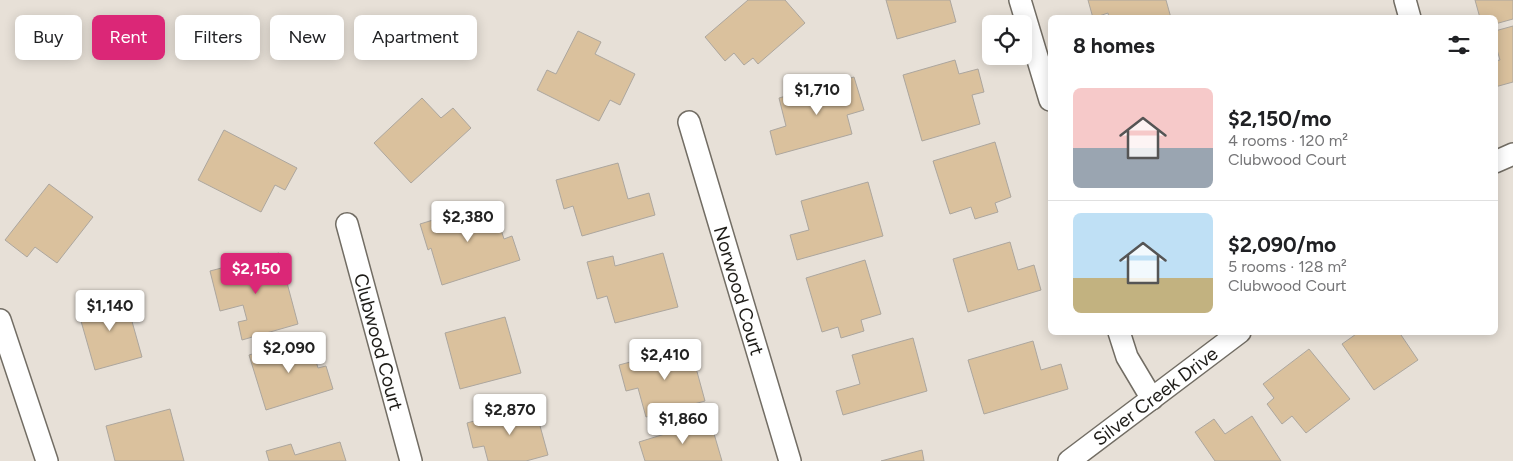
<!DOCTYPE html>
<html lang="en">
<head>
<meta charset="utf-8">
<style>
	:root { --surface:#fff; --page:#f6f6f6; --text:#202124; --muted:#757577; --line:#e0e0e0; --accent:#db2777 }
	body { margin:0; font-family:Figtree,sans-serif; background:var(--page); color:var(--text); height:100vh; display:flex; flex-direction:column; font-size:19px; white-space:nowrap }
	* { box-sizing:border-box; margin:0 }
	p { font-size:16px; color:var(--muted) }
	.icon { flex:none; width:28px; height:28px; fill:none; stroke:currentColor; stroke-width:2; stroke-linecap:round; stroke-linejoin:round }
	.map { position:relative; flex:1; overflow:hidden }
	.panel { position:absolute; left:1048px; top:15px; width:450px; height:320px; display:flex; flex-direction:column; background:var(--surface); border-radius:8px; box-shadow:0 2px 12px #0003 }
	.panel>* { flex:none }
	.banner { position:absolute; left:15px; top:15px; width:475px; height:45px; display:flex; gap:10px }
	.fabs { position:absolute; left:982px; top:15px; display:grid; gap:10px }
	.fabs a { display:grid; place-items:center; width:50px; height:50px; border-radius:8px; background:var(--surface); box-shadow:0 2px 12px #0003; font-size:25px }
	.price { position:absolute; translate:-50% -42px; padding:0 11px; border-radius:5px; background:#fff; color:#222; font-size:16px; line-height:32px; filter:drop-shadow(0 1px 2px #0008) }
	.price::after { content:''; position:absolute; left:50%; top:30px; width:15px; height:11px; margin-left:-8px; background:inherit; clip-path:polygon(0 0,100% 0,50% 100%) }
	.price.active { background:var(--accent); color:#fff }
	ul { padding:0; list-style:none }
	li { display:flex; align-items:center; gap:15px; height:125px; padding:0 25px }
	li+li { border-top:1px solid var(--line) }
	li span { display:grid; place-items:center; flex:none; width:140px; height:100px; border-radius:8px; color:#555 }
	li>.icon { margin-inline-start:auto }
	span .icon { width:60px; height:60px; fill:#fffc; stroke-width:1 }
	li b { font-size:21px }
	h2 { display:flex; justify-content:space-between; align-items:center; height:60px; padding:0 25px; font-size:21px }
	.tag { padding:0 18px; border-radius:8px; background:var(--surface); box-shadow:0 2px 12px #0003; font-size:18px; line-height:45px }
	.tag.active { background:var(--accent); color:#fff }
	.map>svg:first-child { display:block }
</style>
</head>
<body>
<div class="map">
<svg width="1513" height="461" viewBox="0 0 1513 461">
	<rect width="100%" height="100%" fill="#e7e0d7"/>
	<!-- building -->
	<path fill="#dac19d" stroke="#aca69e" d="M748 0H785L805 23 758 64 753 58 744 65 734 53 725 61 705 37Z
		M886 0H950L956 22 897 39Z
		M1088 0H1166L1171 18H1109L1108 13 1093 18Z
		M1475 0H1513V19L1495 24V18H1480Z
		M1513 26V82L1495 87V61L1500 60 1495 43V31Z
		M578 31 601 42 595 54 635 74 620 105 610 100 599 121 537 90 547 70 556 74Z
		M955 60 959 74 978 69 984 92 972 95 980 124 922 141 903 75Z
		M854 77 864 110 847 115 852 134 776 155 770 131 786 126 779 98Z
		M422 98 441 118 453 108 471 128 411 183 374 143Z
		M224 130 297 168 285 190 275 185 261 212 198 180Z
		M995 142 1011 197 995 203 998 212 975 219 971 207 950 214 933 161Z
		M618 163 628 199 649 193 655 215 582 236 573 206 564 209 556 180Z
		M868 182 883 236 797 260 790 235 809 230 801 201Z
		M49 184 93 217 57 263 35 247 27 257 5 240Z
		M492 202 504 239 512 236 520 260 442 285 431 248 428 250 420 224Z
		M1010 242 1018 270 1034 265 1041 290 968 312 953 259Z
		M279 253 298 324 242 340 238 322 247 320 243 305 220 311 210 271Z
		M663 253 678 307 615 323 607 296 597 299 587 262 613 256 615 266Z
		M865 260 881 314 861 320 864 331 841 338 838 327 822 332 806 278Z
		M124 293 142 357 95 370 77 307Z
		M505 317 521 373 460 389 445 333Z
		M1359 332H1399L1418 360 1374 390 1342 344Z
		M309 337 318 368 326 366 333 389 266 410 249 355Z
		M913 338 927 391 843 415 836 391 860 384 852 355Z
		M1033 341 1041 370 1061 364 1068 389 984 414 968 360Z
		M690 346 705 401 646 417 638 388 626 391 619 365Z
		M1309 349 1350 399 1306 433 1292 416 1282 424 1267 404 1274 398 1263 384Z
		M534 404 548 455 526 461H488L484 446 473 448 467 423Z
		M170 409 184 461H115L106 426Z
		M1252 416 1281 461H1215L1195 432 1214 419 1225 434Z
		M710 420 722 461H645L639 442Z
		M340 442 346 461H269L266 451 291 444 295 455Z
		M922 450 924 461H881Z"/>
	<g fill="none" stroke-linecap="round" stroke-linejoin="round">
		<defs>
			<g id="minor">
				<path d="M1020 0 1050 100"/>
				<path d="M1405 0 1410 18"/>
				<path id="s1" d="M689 122 790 461"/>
				<path d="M1495 162 1513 154"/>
				<path id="s2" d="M347 224 411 461"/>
				<path d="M0 320 47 461"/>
				<path d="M1119 332 1127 357 1152 399"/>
				<path id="s3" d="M1069 461 1240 332"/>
			</g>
		</defs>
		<!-- minor casing -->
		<use href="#minor" stroke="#726d64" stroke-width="24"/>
		<!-- minor -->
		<use href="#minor" stroke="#fff" stroke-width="21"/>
	</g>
	<g text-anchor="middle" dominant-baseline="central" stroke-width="5" stroke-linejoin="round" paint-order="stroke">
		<!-- street labels -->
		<g font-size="19" fill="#1d1b17" stroke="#f4eee4">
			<text stroke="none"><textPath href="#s1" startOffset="176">Norwood Court</textPath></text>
			<text stroke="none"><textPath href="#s2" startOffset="122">Clubwood Court</textPath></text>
			<text stroke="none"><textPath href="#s3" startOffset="108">Silver Creek Drive</textPath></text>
		</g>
	</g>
</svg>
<div class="fabs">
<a><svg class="icon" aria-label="locate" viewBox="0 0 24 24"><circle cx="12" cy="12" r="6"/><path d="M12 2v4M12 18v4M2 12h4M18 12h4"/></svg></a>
</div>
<b class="price" style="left:817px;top:116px">$1,710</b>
<b class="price" style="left:468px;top:243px">$2,380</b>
<b class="price active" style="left:256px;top:295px">$2,150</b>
<b class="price" style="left:110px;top:332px">$1,140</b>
<b class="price" style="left:289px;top:374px">$2,090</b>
<b class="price" style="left:665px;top:381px">$2,410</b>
<b class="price" style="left:510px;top:436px">$2,870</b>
<b class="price" style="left:683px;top:445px">$1,860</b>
<div class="banner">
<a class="tag">Buy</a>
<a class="tag active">Rent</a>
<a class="tag">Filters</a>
<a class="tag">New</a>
<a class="tag">Apartment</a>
</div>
<section class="panel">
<h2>8 homes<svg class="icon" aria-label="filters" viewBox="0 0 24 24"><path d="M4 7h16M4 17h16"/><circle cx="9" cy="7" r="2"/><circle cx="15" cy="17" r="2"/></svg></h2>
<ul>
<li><span style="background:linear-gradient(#f6c9c9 60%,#9aa5b1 0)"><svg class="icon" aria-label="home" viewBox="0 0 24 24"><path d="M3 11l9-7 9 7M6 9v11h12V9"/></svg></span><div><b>$2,150/mo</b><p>4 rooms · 120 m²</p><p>Clubwood Court</p></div></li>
<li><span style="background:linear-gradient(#bfe0f5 65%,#c2b280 0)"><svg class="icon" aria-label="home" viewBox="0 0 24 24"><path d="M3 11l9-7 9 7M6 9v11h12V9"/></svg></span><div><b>$2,090/mo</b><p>5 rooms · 128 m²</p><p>Clubwood Court</p></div></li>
</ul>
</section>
</div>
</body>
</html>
